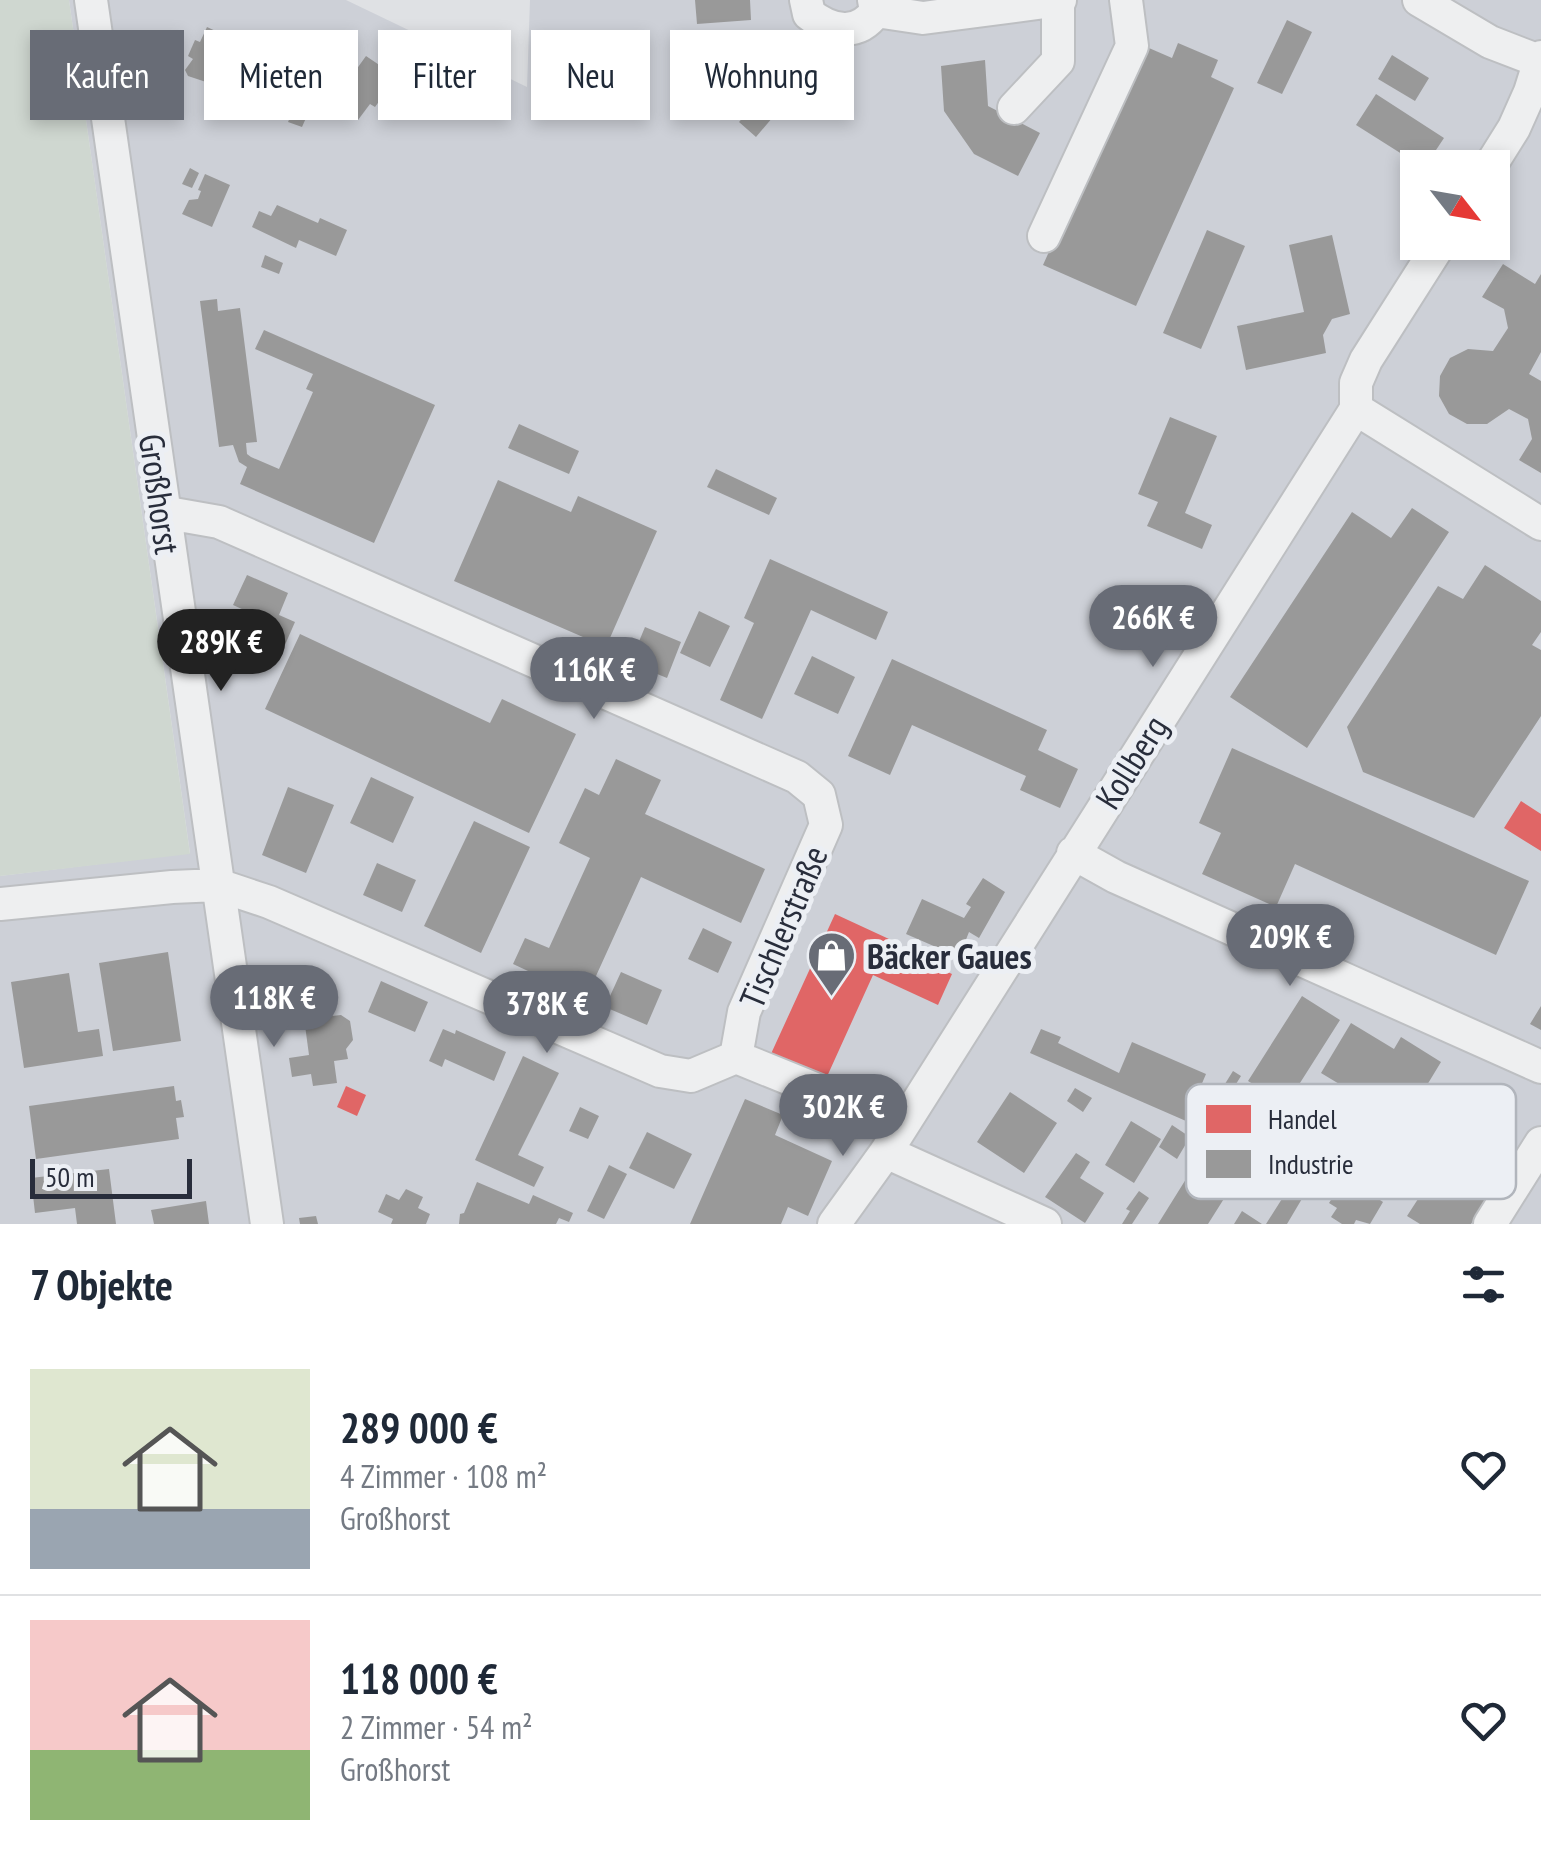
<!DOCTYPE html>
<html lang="de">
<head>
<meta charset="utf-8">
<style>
	:root { --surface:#fff; --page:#f2f2f3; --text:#1f2937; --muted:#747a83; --line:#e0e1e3; --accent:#686c76 }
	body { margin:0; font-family:"PT Sans Narrow",sans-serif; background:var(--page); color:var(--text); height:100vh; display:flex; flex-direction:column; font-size:38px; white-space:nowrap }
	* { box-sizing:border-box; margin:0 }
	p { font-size:32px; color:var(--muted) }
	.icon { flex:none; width:55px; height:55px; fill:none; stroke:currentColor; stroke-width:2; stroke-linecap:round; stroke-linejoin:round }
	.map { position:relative; height:1224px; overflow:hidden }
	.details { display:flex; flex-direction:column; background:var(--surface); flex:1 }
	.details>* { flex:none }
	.banner { position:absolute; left:30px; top:30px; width:1000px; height:90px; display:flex; gap:20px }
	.needle { width:65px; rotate:121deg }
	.tools { position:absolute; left:1400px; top:150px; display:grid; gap:20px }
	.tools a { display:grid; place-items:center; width:110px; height:110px; border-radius:0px; background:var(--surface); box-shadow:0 5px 15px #0003; font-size:50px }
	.scale { position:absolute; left:30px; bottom:25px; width:162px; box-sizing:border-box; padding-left:10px; border:5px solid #282d3b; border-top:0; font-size:28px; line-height:35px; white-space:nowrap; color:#282d3b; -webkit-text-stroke:8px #eceff4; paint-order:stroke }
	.price { position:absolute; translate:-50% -85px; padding:0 22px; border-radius:35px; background:var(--accent); color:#fff; font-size:32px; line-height:65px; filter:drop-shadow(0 2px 5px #0008) }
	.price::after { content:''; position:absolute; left:50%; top:60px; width:30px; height:22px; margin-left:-15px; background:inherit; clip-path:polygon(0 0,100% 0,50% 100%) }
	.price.selected { background:#222; color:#fff }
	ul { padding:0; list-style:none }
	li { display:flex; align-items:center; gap:30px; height:250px; padding:0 30px }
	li+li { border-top:2px solid var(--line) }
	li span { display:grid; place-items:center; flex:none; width:280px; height:200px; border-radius:0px; color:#555 }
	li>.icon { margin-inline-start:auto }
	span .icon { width:120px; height:120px; fill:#fffc; stroke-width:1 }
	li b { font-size:42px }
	h2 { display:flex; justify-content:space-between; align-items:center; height:120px; padding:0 30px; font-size:42px }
	.pill { padding:0 35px; border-radius:0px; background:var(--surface); box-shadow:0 5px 15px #0003; font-size:35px; line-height:90px }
	.pill.selected { background:var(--accent); color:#fff }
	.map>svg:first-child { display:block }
</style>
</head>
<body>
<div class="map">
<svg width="1541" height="1224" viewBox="0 0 1541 1224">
	<rect width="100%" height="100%" fill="#dfe1e4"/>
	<!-- built -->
	<path fill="#cdd0d7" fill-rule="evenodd" d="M69 0H346L527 87 530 0H1541V1224H0V876L190 853ZM1418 168H1492V242H1418Z"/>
	<!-- green -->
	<path fill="#cfd7d0" d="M0 0H69L190 854 0 876Z"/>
	<!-- shops -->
	<path fill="#e06666" d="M1521 801 1541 814V851L1504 828Z
		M835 914 889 939 886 944 952 974 938 1005 873 975 825 1081 770 1056Z
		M346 1086 366 1095 357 1116 337 1107Z"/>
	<!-- industry -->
	<path fill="#999" d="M695 0H750L751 20 697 24Z
		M1287 20 1312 32 1282 94 1257 83Z
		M207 27 248 46 255 32 274 41 267 55 301 70 289 96 218 64 209 83 188 76 185 70 193 59 188 56 195 40 200 42Z
		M1178 43 1218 60 1211 77 1234 88 1136 306 1043 265 1142 45 1172 58Z
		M1392 55 1429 78 1415 101 1378 79Z
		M366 56 397 77 406 64 432 82 414 108 388 89 375 107 370 104 358 120 333 102Z
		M985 60 988 106 1040 133 1018 176 974 154 944 111 941 66Z
		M801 81 809 88 799 101 791 95Z
		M1376 94 1444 138 1424 168 1356 125Z
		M761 97 778 111 756 137 739 122Z
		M285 99 310 109 302 127 288 122 292 113 281 108Z
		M190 168 199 173 192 188 182 184Z
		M205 174 230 185 212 227 182 214 189 200 198 199 201 191 198 190Z
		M277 205 318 223 320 218 347 230 336 256 299 240 296 248 252 227 259 211 271 216Z
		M1207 230 1245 246 1201 349 1163 333Z
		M1332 235 1350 314 1332 319 1323 335 1326 353 1246 370 1237 326 1304 312 1289 245Z
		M265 255 283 263 279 274 261 267Z
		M1503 264 1535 284 1541 274V352L1529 374 1541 381V473L1519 460 1532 439 1528 419 1509 409 1487 424H1467L1449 414 1439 396 1440 376 1450 358 1468 349 1493 351 1508 328 1504 309 1482 297Z
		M217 299 218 311 240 308 257 442 246 443 247 454 251 457 279 469 313 392 306 389 313 374 255 349 264 330 435 405 374 543 240 484 247 467 239 462 233 445 219 447 200 301Z
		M1170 417 1217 436 1185 513 1212 525 1202 549 1147 526 1158 502 1138 494Z
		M519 424 579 451 569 474 508 448Z
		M716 469 777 498 769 515 707 487Z
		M498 480 571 512 578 496 657 531 606 647 454 581Z
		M1412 508 1449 532 1307 748 1230 697 1352 512 1391 538Z
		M770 559 888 612 876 640 811 610 762 719 720 700 754 623 744 618Z
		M1485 565 1541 601V632L1532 645 1541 650V716L1474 818 1363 772 1347 727 1438 586 1463 599Z
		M247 575 288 593 279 615 295 622 281 654 245 638 255 615 233 605Z
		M699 611 730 626 710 667 680 653Z
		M645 627 681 642 667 678 630 663Z
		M300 634 490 723 502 699 576 734 529 833 265 709Z
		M812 656 855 677 838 714 794 694Z
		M892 659 1047 730 1038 750 1078 769 1060 808 1020 790 1026 776 912 725 890 775 848 756Z
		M1232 748 1529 881 1496 955 1295 864 1276 907 1202 874 1221 833 1199 823Z
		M616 759 661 780 645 814 765 869 741 923 641 877 586 998 513 964 525 938 549 948 590 858 559 843 585 788 599 795Z
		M371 777 414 797 393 843 350 823Z
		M288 787 334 805 306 873 262 855Z
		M474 821 530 847 481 953 424 926Z
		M377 863 416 880 402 912 363 895Z
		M983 878 1005 892 979 938 969 932 959 957 906 934 922 899 964 918 971 907 966 904Z
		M703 928 732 942 718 973 688 959Z
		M168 952 181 1041 113 1051 99 963Z
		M621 972 662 990 647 1025 605 1007Z
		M69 973 78 1032 99 1029 103 1056 24 1068 11 982Z
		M327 977 332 1016 341 1015 350 1021 353 1040 346 1049 348 1059 334 1061 337 1083 313 1086 311 1074 292 1077 289 1058 309 1055 299 981Z
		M381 981 428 1002 415 1032 368 1012Z
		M1302 996 1340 1020 1286 1105 1280 1100 1273 1111 1263 1104 1269 1094 1248 1081Z
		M1541 1006V1030L1530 1024Z
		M1351 1023 1394 1049 1401 1037 1441 1062 1404 1123 1321 1073Z
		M443 1029 455 1034 456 1030 506 1052 494 1081 445 1059 442 1067 429 1061Z
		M1041 1029 1061 1037 1058 1043 1119 1073 1132 1042 1206 1074 1186 1121 1030 1053Z
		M523 1056 559 1073 518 1155 544 1167 534 1187 475 1160Z
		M1233 1071 1241 1076 1213 1121 1205 1116Z
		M174 1086 176 1101 181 1100 184 1117 176 1118 179 1139 36 1159 29 1106Z
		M1075 1088 1092 1098 1083 1112 1067 1101Z
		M1010 1092 1057 1123 1024 1173 977 1142Z
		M745 1099 783 1115 775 1135 832 1161 808 1216 788 1207 781 1224H690Z
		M580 1107 599 1116 588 1139 569 1131Z
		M1131 1121 1161 1139 1134 1183 1105 1165Z
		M1172 1125 1190 1137 1177 1159 1159 1147Z
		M647 1132 692 1154 674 1189 629 1168Z
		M1076 1153 1090 1162 1080 1178 1104 1193 1085 1223 1045 1197Z
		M1196 1163 1232 1186 1208 1224H1158Z
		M609 1165 627 1174 604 1219 587 1211Z
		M109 1169 116 1224H77L75 1208 35 1213 31 1178Z
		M1367 1173 1386 1184 1377 1198 1383 1202 1370 1224 1356 1220 1354 1224H1342L1331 1217 1337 1208 1329 1203 1345 1178 1358 1187Z
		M1431 1179 1463 1200 1472 1188 1488 1198 1471 1224H1420L1407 1216Z
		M477 1182 529 1204 533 1195 573 1213 569 1222 559 1218 556 1224H459L460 1214 464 1213Z
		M1292 1183 1306 1192 1287 1224H1266Z
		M406 1189 423 1197 418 1208 430 1214 426 1224H391L393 1219 378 1212 386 1194 399 1200Z
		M1139 1191 1149 1198 1132 1224H1122L1130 1211 1126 1209Z
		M206 1201 209 1224H154L151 1210Z
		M1242 1211 1262 1224H1234Z
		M316 1216 318 1224H300L299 1218Z"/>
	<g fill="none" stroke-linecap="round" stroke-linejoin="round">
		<defs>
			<path id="minor" d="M91 0 267 1224
				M806 0 809 14C832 32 858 37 876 11L874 0
				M1419 0 1490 42 1539 61
				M876 11 923 18 1060 0
				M1014 108 1058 61V0
				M1489 168 1514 128 1530 92 1541 57
				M1044 236 1132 46 1126 0
				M1356 409 1541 524
				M162 512 219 522 797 777 819 795 826 825 744 1012 736 1057
				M1073 853 1116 877 1541 1067
				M0 904 172 887 218 885 269 902 660 1071 691 1076 736 1057 901 1124
				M886 1152 1045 1224
				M834 1224 886 1152 1356 409V383L1366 360 1441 242
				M1490 1224 1541 1143"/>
		</defs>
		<!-- minor casing -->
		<use href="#minor" stroke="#bdbfc2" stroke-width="36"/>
		<!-- minor -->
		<use href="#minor" stroke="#eeeff0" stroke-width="32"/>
	</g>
	<!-- icons -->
	<defs>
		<symbol id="shop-pin" viewBox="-11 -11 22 30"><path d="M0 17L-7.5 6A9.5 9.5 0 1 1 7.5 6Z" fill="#686c76" stroke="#eceff4"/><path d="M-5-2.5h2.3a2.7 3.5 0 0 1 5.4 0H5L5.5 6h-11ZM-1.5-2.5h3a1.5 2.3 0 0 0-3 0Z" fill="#fff"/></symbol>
	</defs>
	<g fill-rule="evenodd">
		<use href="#shop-pin" x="804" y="928" width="55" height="75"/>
	</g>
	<g text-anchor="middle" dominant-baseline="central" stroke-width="10" stroke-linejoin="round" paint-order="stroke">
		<!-- street labels -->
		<g font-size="35" fill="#282d3b" stroke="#eceff4">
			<text transform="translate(160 494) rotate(82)">Großhorst</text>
			<text transform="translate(1131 762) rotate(-58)">Kollberg</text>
			<text transform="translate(783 927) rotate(-67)">Tischlerstraße</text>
		</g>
		<!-- poi labels -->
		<g font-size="35" font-weight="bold" fill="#282d3b" stroke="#eceff4" text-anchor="start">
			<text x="867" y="956">Bäcker Gaues</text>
		</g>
	</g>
	<!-- legend -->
	<rect x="1186" y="1084" width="330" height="115" rx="15" fill="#eceff4" stroke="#b1b5bc" stroke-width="2.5"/>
	<rect x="1206" y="1105" width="45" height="28" fill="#e06666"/>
	<rect x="1206" y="1150" width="45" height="28" fill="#999"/>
	<g font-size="28" fill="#282d3b">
		<text x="1268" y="1129">Handel</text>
		<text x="1268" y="1174">Industrie</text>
	</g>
</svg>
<div class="tools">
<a><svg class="needle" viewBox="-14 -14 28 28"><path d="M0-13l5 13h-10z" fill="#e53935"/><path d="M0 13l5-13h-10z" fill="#747a83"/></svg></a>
</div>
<div class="scale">50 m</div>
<b class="price" style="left:1153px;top:670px">266K €</b>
<b class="price selected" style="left:221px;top:694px">289K €</b>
<b class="price" style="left:594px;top:722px">116K €</b>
<b class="price" style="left:1290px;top:989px">209K €</b>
<b class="price" style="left:274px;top:1050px">118K €</b>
<b class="price" style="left:547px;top:1056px">378K €</b>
<b class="price" style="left:843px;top:1159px">302K €</b>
<div class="banner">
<a class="pill selected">Kaufen</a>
<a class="pill">Mieten</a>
<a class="pill">Filter</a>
<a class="pill">Neu</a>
<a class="pill">Wohnung</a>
</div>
</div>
<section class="details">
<h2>7 Objekte<svg class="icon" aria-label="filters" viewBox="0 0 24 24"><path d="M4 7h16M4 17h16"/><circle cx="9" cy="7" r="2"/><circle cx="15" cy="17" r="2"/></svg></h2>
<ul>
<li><span style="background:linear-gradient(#dfe7d0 70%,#9aa5b1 0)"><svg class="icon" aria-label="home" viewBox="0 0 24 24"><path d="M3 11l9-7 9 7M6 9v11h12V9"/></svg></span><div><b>289 000 €</b><p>4 Zimmer · 108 m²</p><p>Großhorst</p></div><svg class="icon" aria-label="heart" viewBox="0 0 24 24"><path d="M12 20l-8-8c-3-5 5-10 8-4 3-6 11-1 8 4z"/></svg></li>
<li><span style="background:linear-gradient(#f6c9c9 65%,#8fb573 0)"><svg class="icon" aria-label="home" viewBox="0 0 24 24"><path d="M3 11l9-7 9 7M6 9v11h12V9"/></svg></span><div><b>118 000 €</b><p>2 Zimmer · 54 m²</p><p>Großhorst</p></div><svg class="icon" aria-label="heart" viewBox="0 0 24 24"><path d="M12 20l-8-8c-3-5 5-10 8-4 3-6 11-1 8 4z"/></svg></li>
</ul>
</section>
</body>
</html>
